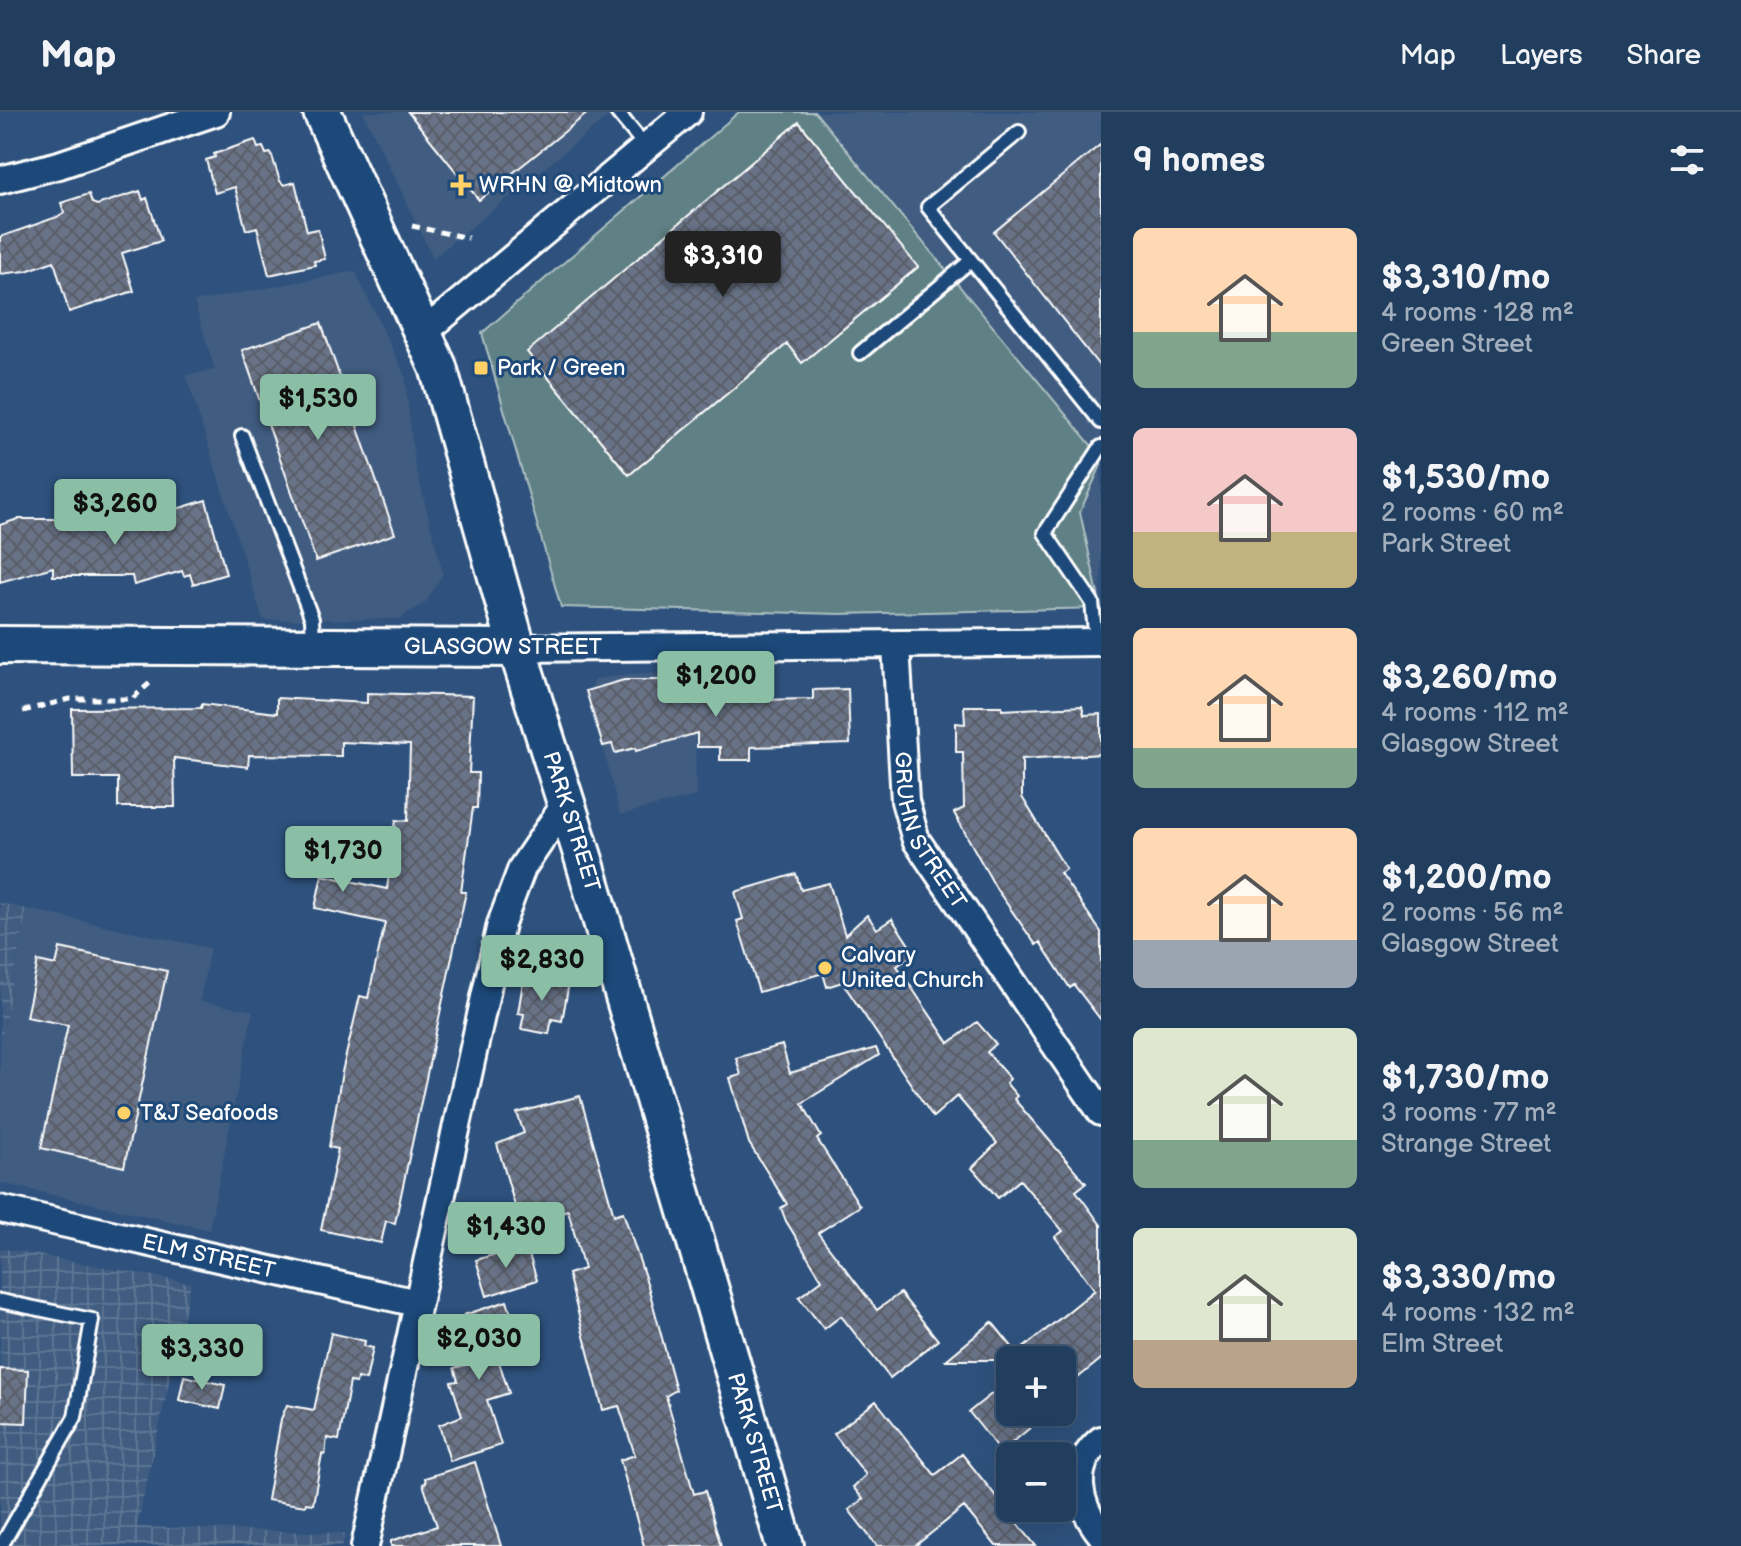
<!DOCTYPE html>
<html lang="en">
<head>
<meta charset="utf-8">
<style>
	:root { --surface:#223e5e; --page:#2e4967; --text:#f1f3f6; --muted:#a2aebc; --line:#3f5773; --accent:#8abfa5 }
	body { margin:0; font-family:"Balsamiq Sans",sans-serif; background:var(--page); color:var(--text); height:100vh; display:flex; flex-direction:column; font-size:30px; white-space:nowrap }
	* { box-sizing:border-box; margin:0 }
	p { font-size:26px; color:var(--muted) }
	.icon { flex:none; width:44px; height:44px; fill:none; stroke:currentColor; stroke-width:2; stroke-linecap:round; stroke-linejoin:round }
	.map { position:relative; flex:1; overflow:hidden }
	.side { display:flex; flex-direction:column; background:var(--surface); width:640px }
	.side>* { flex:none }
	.buttons { position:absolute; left:996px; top:1234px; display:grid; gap:16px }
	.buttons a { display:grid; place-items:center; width:80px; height:80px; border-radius:12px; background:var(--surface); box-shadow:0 8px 32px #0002,0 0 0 2px var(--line); font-size:40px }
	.price { position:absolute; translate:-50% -68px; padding:0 18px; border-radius:8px; background:var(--accent); color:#111; font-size:26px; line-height:52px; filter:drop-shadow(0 2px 4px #0008) }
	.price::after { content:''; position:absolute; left:50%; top:48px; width:24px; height:18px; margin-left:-12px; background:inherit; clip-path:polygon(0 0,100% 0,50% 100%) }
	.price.selected { background:#222; color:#fff }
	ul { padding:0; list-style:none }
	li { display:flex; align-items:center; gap:24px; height:200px; padding:0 32px }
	li span { display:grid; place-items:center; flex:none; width:224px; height:160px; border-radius:12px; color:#555 }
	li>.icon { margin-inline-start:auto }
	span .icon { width:96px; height:96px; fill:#fffc; stroke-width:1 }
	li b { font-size:34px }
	h2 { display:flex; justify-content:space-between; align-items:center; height:96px; padding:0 32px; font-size:34px }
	header { display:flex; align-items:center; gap:48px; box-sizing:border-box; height:112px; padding:0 40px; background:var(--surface); border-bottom:2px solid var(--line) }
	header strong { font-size:38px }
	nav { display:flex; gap:44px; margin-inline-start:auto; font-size:28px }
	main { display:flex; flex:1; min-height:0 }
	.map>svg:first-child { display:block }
</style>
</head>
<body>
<header>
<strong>Map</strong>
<nav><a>Map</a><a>Layers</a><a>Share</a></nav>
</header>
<main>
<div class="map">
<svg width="1101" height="1434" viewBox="0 0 1101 1434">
	<defs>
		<pattern id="industrial-grid" width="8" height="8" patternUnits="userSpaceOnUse" patternTransform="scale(2)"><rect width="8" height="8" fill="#3f5c80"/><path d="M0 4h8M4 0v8" fill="none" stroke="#5c7493"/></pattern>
		<pattern id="building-cross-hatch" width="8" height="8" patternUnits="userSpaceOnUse" patternTransform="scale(2)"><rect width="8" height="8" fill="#687388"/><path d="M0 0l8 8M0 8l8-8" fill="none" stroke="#595e67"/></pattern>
	</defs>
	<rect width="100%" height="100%" fill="#2e527d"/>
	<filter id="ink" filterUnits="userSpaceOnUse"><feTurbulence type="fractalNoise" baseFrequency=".0125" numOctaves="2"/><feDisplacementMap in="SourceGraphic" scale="16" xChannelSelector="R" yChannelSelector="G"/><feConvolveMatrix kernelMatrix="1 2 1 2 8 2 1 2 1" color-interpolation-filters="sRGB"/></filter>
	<g filter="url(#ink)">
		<!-- built -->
		<path fill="#3f5c80" d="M363 0H614L433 146Z
			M815 0H1101V345Z
			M355 159 405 264 414 348 443 462 426 490 399 507 263 508 186 263 215 258 194 190Z
			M1101 353V489L1080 400Z
			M694 560 696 684 620 703 589 579 596 567 629 562Z
			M27 797 210 836 200 889 253 899 209 1118 0 1071V935Z"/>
		<!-- industrial -->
		<path fill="url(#industrial-grid)" d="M0 791 27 797 0 935Z
			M0 1136 191 1171 137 1415 345 1421 342 1434H0Z"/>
		<!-- green -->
		<path fill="#5e8084" stroke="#aec0c2" stroke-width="2" d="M739 0H815L1101 345V353L1080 400 1101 496 840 502 561 495 482 221Z"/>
		<!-- building -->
		<path fill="url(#building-cross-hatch)" stroke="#fff" stroke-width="2" d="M408 0H589L479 88Z
			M799 10 918 155 802 251 787 232 629 363 527 240Z
			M255 28 258 36 263 35 266 42 271 41 280 69 284 73 295 70 307 119 318 117 325 147 314 149 315 153 269 163 257 115 246 118 235 75 215 81 206 48 215 45 214 42Z
			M1101 32V256L994 120Z
			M140 79 143 88 147 86 161 129 122 141 134 179 69 200 54 149 26 159 0 162V125L60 104 64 100 61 91 89 82 92 91 97 93Z
			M321 211 395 422 316 449 242 238Z
			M206 388 226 462 193 472 190 462 184 464 182 459 134 473 132 464H53V455L0 470V413L18 407H123L124 413Z
			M624 568H672L679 589 813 587V578L848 577 850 632 751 635V648H720V635H697V621L636 639 635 636 615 641 612 632 603 634 586 579Z
			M367 581 473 584 469 661H478L477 696H473L461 780H466L395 1111 386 1109 381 1131 321 1118 338 1037 329 1035 342 960 360 884 368 886 385 811 315 796 322 763 387 777 396 708 408 709 410 633 341 630V644L249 643 248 655 174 646 175 695H118V666H73L72 597 201 596 202 592 277 601V586L367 591Z
			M964 594H1002V598L1082 594 1084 603 1101 602V642L1022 647V685L1066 757 1060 761 1101 820V908L1074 873 1070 876 1040 830 1036 833 997 778 954 701 964 696 963 640H956V611L965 612Z
			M796 762 801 778 829 771 845 823 867 803 877 817 892 807 915 842 897 854 949 931 977 910 996 932 987 940 1010 967 1006 971 1017 984 1014 987 1086 1071 1076 1079 1101 1113V1247L1062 1279V1248H946L992 1210 1017 1241 1095 1178 1055 1125 1063 1119 1020 1068 998 1086 972 1056 997 1031 957 984 933 1005 842 870 827 875 823 861 759 880 737 809 743 807 735 780Z
			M60 836 167 859 124 1055 41 1036 68 913 26 905 38 849 56 853Z
			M524 864 569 871 562 909 552 907 549 922 521 917 524 902 518 901Z
			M782 933 790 961 876 936 879 943 802 991 821 1024 817 1027 860 1094 818 1121 877 1198 900 1181 938 1228 890 1266 841 1204 824 1217 799 1185 822 1168 786 1109 781 1096 787 1092 749 1031 730 966 741 963 736 946Z
			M580 984 614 1103 623 1100 648 1174 676 1278 666 1284 694 1382 705 1379 721 1434H644L620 1348 635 1343 619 1294 603 1298 568 1162 584 1157 568 1098 520 1111 497 1032 524 1021 517 1001Z
			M526 1133 537 1168 487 1184 476 1148Z
			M507 1189 519 1226 494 1234 509 1281 487 1288 501 1333 450 1349 439 1313 462 1304 451 1270 458 1269 454 1256 472 1251 458 1208 465 1206 464 1203Z
			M331 1221 365 1229 364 1234 373 1236 366 1268 357 1266 356 1271 350 1270 339 1328 327 1326 325 1343 322 1342 313 1392 306 1391 305 1394 267 1388 281 1307 287 1293 314 1298Z
			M0 1257 28 1258 26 1311 0 1310Z
			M184 1264 225 1273 220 1297 179 1288Z
			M999 1276 1010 1289V1300H1019L1031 1315 1001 1340 969 1300Z
			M876 1289 935 1363 962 1342 1036 1434H996L964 1395 915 1434H877L849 1398 863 1387 853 1375 866 1363 834 1322Z
			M475 1350 501 1434H391V1429L437 1414 423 1372 426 1371 425 1366Z"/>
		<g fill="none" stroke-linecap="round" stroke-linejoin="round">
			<defs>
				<path id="lane" d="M617 0 646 35
					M1019 20 928 95 1101 310
					M860 241 969 150
					M242 324 312 507 313 532
					M1096 530 1092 490 1045 421 1101 335
					M0 1189 92 1208 75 1305 1 1434"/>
				<g id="street">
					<path d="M0 68 59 53 216 0"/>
					<path d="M423 221 688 0"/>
					<path id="s1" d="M896 533 905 689 916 728 1101 1000"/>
					<path d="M517 536 1101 530"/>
					<path id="s2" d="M0 1097 417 1191"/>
					<path d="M1101 1328C1069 1354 1077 1392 1101 1422"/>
					<path d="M365 1434 501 812 522 756 566 691"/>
				</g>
				<g id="secondary">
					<path id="s3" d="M322 0 438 255 517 536 584 748 785 1434"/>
					<path d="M0 533 517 536"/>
				</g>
			</defs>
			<!-- lane casing -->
			<use href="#lane" stroke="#fff" stroke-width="18"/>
			<!-- street casing -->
			<use href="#street" stroke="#fff" stroke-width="32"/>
			<!-- secondary casing -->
			<use href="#secondary" stroke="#fff" stroke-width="42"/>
			<!-- path -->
			<path stroke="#fff" stroke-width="5" stroke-dasharray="8 6" stroke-linecap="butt" d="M412 114 468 126
				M23 599 70 587H132L152 569"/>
			<!-- lane -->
			<use href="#lane" stroke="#1f4a7a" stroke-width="12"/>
			<!-- street -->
			<use href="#street" stroke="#1f4a7a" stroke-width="26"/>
			<!-- secondary -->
			<use href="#secondary" stroke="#1f4a7a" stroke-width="36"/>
		</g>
	</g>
	<!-- markers -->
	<g fill="#ffd166" stroke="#1f4a7a" stroke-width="3">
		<path d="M457 61h8v8h8v8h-8v8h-8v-8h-8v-8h8z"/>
		<rect x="473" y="248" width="16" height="16" rx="4"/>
		<circle cx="825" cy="856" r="8"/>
		<circle cx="124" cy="1001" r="8"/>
	</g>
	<g text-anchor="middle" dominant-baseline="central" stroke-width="6" stroke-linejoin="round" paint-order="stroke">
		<!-- poi labels -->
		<g font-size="22" fill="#fff" stroke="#1f4a7a" text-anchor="start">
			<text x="479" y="73">WRHN @ Midtown</text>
			<text x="497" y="256">Park / Green</text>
			<text x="841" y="843">Calvary<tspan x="841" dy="25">United Church</tspan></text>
			<text x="140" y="1001">T&amp;J Seafoods</text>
		</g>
		<!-- street labels -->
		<g font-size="22" fill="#fff" stroke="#1f4a7a">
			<text x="503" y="535">GLASGOW STREET</text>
			<text stroke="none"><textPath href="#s3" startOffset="754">PARK STREET</textPath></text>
			<text stroke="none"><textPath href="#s1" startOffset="192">GRUHN STREET</textPath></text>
			<text stroke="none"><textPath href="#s2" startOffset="214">ELM STREET</textPath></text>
			<text stroke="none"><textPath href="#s3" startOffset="1402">PARK STREET</textPath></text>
		</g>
	</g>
</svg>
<div class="buttons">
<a>+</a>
<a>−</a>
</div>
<b class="price selected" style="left:723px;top:187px">$3,310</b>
<b class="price" style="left:318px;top:330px">$1,530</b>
<b class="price" style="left:115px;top:435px">$3,260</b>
<b class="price" style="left:716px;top:607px">$1,200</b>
<b class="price" style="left:343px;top:782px">$1,730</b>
<b class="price" style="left:542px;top:891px">$2,830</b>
<b class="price" style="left:506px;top:1158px">$1,430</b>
<b class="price" style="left:479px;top:1270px">$2,030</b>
<b class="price" style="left:202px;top:1280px">$3,330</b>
</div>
<section class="side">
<h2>9 homes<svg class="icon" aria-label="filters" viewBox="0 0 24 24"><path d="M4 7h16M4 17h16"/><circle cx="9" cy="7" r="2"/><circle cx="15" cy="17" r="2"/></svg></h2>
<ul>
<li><span style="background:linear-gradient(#ffd9b3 65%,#7fa58c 0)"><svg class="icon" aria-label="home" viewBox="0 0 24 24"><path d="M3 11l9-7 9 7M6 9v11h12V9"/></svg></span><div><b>$3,310/mo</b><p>4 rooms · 128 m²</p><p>Green Street</p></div></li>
<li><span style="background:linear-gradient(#f6c9c9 65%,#c2b280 0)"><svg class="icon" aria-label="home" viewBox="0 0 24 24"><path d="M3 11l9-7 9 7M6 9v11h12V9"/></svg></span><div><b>$1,530/mo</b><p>2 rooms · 60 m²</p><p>Park Street</p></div></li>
<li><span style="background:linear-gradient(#ffd9b3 75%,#7fa58c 0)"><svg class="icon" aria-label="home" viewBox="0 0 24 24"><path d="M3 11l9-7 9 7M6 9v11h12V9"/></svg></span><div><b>$3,260/mo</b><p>4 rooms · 112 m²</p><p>Glasgow Street</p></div></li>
<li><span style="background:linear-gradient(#ffd9b3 70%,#9aa5b1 0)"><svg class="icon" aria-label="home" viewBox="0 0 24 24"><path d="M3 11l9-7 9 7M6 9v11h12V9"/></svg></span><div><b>$1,200/mo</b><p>2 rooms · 56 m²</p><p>Glasgow Street</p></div></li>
<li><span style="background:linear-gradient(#dfe7d0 70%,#7fa58c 0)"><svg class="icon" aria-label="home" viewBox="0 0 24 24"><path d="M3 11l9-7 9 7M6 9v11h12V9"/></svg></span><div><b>$1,730/mo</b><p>3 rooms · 77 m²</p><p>Strange Street</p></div></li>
<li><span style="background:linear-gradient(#dfe7d0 70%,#b9a48a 0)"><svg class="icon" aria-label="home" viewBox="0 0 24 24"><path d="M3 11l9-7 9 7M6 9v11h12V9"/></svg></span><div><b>$3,330/mo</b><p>4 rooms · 132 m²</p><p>Elm Street</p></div></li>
</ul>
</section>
</main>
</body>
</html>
